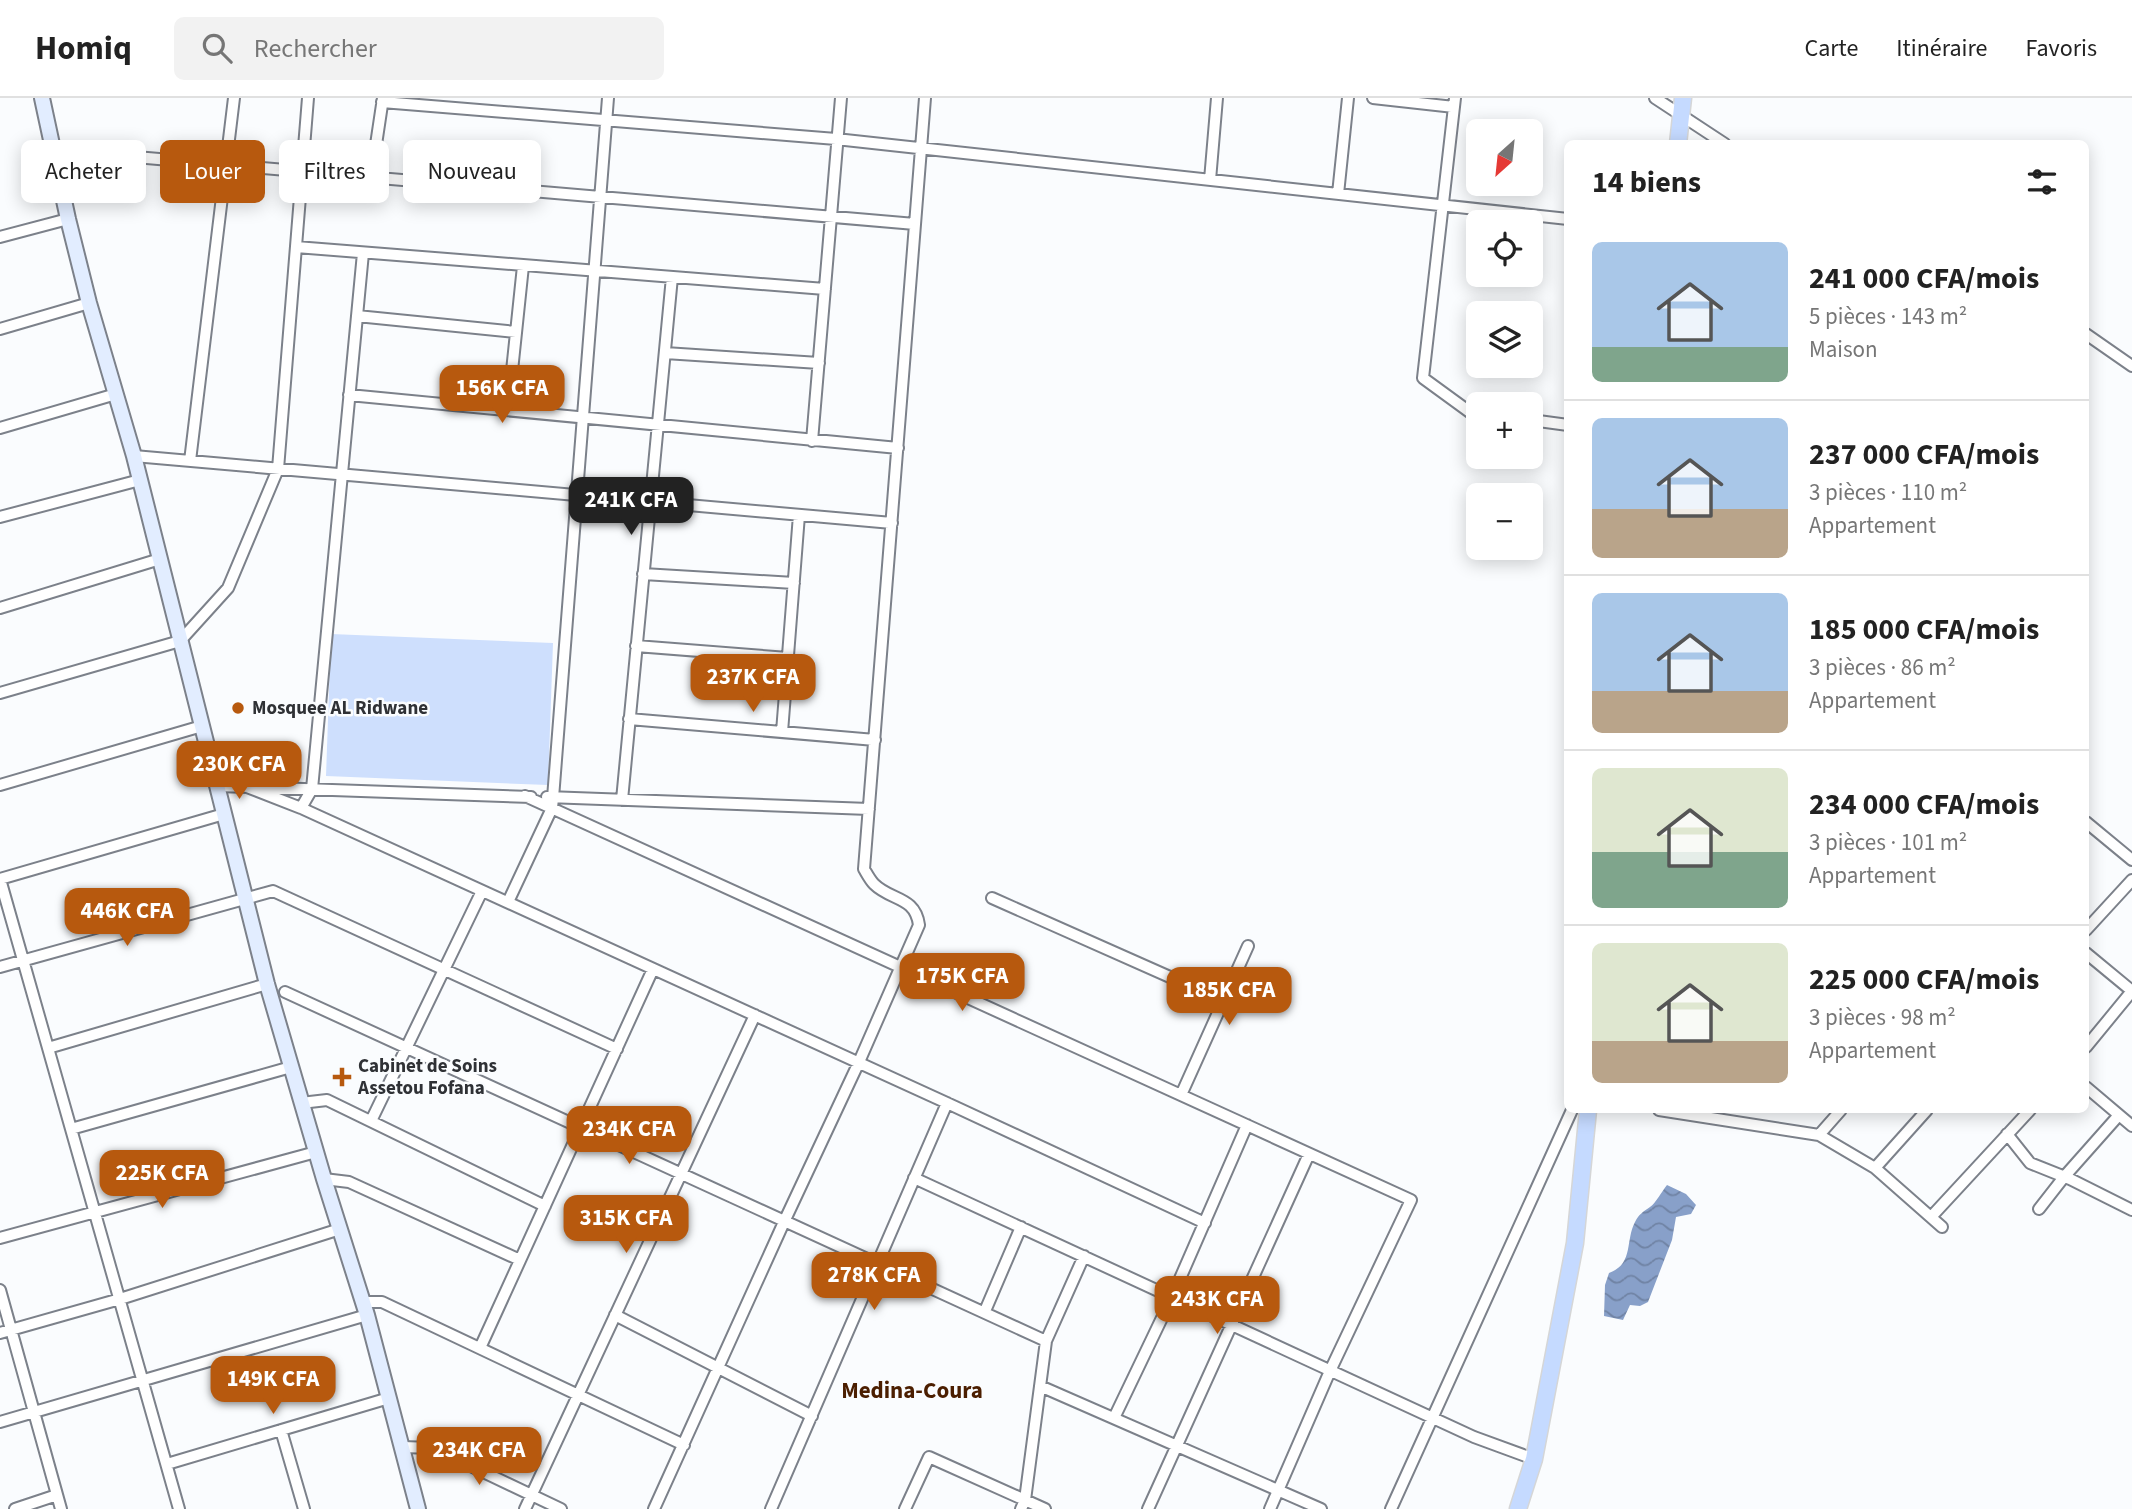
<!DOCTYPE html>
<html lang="fr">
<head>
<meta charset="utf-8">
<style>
	:root { --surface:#fff; --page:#f2f2f2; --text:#222; --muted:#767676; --line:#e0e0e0; --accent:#b7590e }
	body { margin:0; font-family:"Source Sans 3",sans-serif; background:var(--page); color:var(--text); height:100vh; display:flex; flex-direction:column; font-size:26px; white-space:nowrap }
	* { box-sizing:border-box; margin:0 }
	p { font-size:23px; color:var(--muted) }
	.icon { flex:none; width:38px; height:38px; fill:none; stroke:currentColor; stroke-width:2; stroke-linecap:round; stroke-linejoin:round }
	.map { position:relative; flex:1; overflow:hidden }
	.sheet { position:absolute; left:1564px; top:42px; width:525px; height:973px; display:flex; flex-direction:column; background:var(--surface); border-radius:10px; box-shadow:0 4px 18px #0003 }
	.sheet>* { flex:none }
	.hud { position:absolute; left:21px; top:42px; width:665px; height:63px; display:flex; gap:14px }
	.needle { width:46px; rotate:207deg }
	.controls { position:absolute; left:1466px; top:21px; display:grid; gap:14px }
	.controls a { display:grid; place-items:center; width:77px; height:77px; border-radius:10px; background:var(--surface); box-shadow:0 4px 18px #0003; font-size:35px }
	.price { position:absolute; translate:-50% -60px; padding:0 16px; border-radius:14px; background:var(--accent); color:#fff; font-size:23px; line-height:46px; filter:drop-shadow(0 2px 4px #0008) }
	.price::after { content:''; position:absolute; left:50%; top:42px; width:21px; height:16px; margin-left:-10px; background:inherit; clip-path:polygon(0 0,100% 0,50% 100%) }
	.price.selected { background:#222; color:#fff }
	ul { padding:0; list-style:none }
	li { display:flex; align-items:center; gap:21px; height:175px; padding:0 28px }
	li+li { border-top:2px solid var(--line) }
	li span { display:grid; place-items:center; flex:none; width:196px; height:140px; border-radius:10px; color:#555 }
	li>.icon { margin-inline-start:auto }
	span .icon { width:84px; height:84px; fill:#fffc; stroke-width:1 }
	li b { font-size:30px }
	h2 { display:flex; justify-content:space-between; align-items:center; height:84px; padding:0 28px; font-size:30px }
	.chip { padding:0 24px; border-radius:10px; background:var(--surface); box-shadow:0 4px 18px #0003; font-size:24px; line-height:63px }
	.chip.selected { background:var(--accent); color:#fff }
	header { display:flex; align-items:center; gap:42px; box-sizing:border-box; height:98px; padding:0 35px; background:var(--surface); border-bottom:2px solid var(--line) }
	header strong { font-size:33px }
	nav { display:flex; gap:38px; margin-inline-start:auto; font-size:24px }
	.search { width:490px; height:63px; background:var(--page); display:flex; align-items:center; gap:18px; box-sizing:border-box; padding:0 24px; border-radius:10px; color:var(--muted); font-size:26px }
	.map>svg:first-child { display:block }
</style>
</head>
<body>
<header>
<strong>Homiq</strong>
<div class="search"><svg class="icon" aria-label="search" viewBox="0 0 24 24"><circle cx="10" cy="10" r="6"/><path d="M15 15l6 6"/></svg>Rechercher</div>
<nav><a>Carte</a><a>Itinéraire</a><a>Favoris</a></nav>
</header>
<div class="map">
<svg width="2132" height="1411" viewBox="0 0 2132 1411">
	<defs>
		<pattern id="water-waves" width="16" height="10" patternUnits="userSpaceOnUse" patternTransform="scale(1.75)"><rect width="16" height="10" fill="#88a0c9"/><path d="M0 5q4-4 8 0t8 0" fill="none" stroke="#7083a4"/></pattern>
	</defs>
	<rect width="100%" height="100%" fill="#fafcfe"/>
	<!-- grass -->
	<path fill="#cedffd" d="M331 536 553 545 548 687 326 678Z"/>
	<!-- water -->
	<path fill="url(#water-waves)" d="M1667 1087 1686 1096 1696 1107 1691 1116 1676 1119 1672 1142 1648 1204 1640 1208 1630 1207 1623 1222 1604 1218 1605 1187 1609 1175C1634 1166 1625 1143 1635 1124 1639 1116 1643 1114 1650 1109 1656 1105 1662 1093 1667 1087Z"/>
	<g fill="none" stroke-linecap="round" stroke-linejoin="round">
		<defs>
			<path id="street" d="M1373 0 1454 9
				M1455 0 1423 280 1471 315 1479 316
				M1655 0 1725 46
				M382 4 836 41 1568 121
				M54 52 915 126
				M371 80 383 0
				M1210 82 1217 0
				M1338 96 1348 0
				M0 139 68 121
				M296 149 825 191
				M357 218 516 234
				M0 231 89 205
				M2086 236 2132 268
				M665 255 819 265
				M349 297 898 350
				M508 311 523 168
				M1531 322 1568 327
				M0 330 116 296
				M812 343 841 0
				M134 358 892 425
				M190 363 234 0
				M0 419 140 382
				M643 476 794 485
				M0 510 160 461
				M636 548 788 560
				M0 595 180 543 228 490 278 371 308 0
				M629 621 875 642
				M782 634 799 417
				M0 687 202 628
				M217 688 531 699
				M247 689 301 710 947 1005 1205 1125
				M525 698 1411 1102 1330 1273 1270 1411
				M547 699 869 711
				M622 702 672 179
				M301 710 312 691 363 155
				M2086 724 2132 762
				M0 781 179 1411
				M0 781 224 716
				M992 800 1224 903
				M508 804 552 710 553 700 608 0
				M2086 832 2132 782
				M2086 855 2132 893 2086 949
				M0 869 273 793 617 951
				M285 894 1046 1243 1084 1158
				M48 950 267 886
				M2086 989 2132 1028
				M1181 997 1248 848
				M301 1005 327 1002 545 1108
				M1659 1012 1819 1037 1875 1070 1942 1129
				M371 1023 482 793
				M71 1031 291 969
				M2007 1036 2030 1065 2070 1081 2132 1112
				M1819 1037 1841 1012
				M1875 1070 1927 1012
				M914 1080 1474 1339 1534 1361
				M324 1081 349 1084 520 1162
				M2039 1111 2064 1079 2119 1017
				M1931 1119 2030 1012
				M0 1140 316 1054
				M0 1192 61 1411
				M363 1204H382L684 1347
				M985 1213 1021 1129
				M615 1217 812 1318
				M0 1235 120 1201 340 1131
				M480 1250 653 871
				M1040 1288 1321 1411
				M1114 1320 1172 1199 1247 1027
				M0 1324 367 1217
				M281 1332 304 1411
				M402 1349 433 1350 561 1411
				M167 1366 389 1300
				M15 1411 57 1397
				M525 1411 755 917
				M654 1411 784 1124 859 964 919 827C915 798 891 803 874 786 870 782 867 776 864 771L925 0
				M771 1411 947 1005
				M905 1411 929 1359 1045 1411
				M1021 1411 1025 1402 1046 1243
				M1148 1411 1309 1056
				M1391 1411 1572 1012"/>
			<path id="secondary" d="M42 0 68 121 89 205 134 358 267 886 324 1081 367 1217 418 1411"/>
			<path id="primary" d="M1678 46 1683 0
				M1518 1411 1534 1361 1575 1145 1588 1012"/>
		</defs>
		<!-- street casing -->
		<use href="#street" stroke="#7c818a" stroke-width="14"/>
		<!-- secondary casing -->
		<use href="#secondary" stroke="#7c818a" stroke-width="18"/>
		<!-- primary casing -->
		<use href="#primary" stroke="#d5d6d7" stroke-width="19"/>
		<!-- street -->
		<use href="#street" stroke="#fff" stroke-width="10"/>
		<!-- secondary -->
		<use href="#secondary" stroke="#e2edff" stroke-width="14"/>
		<!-- primary -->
		<use href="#primary" stroke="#c5daff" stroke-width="16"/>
	</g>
	<!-- markers -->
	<g fill="#b7590e" stroke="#fafcfe" stroke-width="2.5">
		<circle cx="238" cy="610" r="7"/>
		<path d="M338.5 968.5h7v7h7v7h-7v7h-7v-7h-7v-7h7z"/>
	</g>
	<g text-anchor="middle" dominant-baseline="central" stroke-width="5" stroke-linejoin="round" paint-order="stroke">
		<!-- poi labels -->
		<g font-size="19" font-weight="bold" fill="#2f3135" stroke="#fafcfe" text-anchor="start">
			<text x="252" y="610">Mosquee AL Ridwane</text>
			<text x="358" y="968">Cabinet de Soins<tspan x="358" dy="22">Assetou Fofana</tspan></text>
		</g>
		<!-- quarter labels -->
		<g font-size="23" font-weight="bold" fill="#4b1e00" stroke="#fafcfe">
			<text x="912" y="1292">Medina-Coura</text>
		</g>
	</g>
</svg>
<div class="controls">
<a><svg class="needle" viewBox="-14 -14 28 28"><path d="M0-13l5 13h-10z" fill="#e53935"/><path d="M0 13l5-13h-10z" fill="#767676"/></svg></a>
<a><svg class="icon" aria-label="locate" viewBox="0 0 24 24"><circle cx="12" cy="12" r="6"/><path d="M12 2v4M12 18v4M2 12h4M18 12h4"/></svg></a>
<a><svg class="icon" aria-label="layers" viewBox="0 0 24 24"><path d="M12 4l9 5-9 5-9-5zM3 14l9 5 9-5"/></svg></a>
<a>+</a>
<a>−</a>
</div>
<b class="price" style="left:502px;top:327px">156K CFA</b>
<b class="price selected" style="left:631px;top:439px">241K CFA</b>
<b class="price" style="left:753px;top:616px">237K CFA</b>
<b class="price" style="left:239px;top:703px">230K CFA</b>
<b class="price" style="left:127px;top:850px">446K CFA</b>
<b class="price" style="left:962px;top:915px">175K CFA</b>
<b class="price" style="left:1229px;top:929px">185K CFA</b>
<b class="price" style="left:629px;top:1068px">234K CFA</b>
<b class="price" style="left:162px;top:1112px">225K CFA</b>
<b class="price" style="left:626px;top:1157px">315K CFA</b>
<b class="price" style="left:874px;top:1214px">278K CFA</b>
<b class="price" style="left:1217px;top:1238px">243K CFA</b>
<b class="price" style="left:273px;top:1318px">149K CFA</b>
<b class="price" style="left:479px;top:1389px">234K CFA</b>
<div class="hud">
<a class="chip">Acheter</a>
<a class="chip selected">Louer</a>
<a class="chip">Filtres</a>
<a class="chip">Nouveau</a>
</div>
<section class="sheet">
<h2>14 biens<svg class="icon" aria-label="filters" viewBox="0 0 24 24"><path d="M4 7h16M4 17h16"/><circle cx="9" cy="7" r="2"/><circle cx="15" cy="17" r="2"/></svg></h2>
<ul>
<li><span style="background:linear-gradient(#a9c7e8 75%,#7fa58c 0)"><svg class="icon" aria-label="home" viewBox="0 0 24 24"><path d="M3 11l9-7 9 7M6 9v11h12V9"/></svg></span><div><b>241 000 CFA/mois</b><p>5 pièces · 143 m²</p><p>Maison</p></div></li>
<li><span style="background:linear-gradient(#a9c7e8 65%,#b9a48a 0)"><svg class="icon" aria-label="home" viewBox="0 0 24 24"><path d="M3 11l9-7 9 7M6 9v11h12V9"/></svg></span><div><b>237 000 CFA/mois</b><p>3 pièces · 110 m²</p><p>Appartement</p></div></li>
<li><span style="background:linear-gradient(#a9c7e8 70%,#b9a48a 0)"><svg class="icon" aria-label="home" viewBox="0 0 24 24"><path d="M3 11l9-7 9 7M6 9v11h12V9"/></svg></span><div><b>185 000 CFA/mois</b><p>3 pièces · 86 m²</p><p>Appartement</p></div></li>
<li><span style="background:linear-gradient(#dfe7d0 60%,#7fa58c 0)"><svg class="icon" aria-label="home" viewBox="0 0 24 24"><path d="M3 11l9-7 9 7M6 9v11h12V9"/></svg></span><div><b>234 000 CFA/mois</b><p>3 pièces · 101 m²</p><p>Appartement</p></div></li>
<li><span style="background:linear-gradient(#dfe7d0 70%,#b9a48a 0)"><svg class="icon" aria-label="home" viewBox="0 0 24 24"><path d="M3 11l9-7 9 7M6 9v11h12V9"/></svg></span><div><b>225 000 CFA/mois</b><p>3 pièces · 98 m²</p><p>Appartement</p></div></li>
</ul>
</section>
</div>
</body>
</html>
